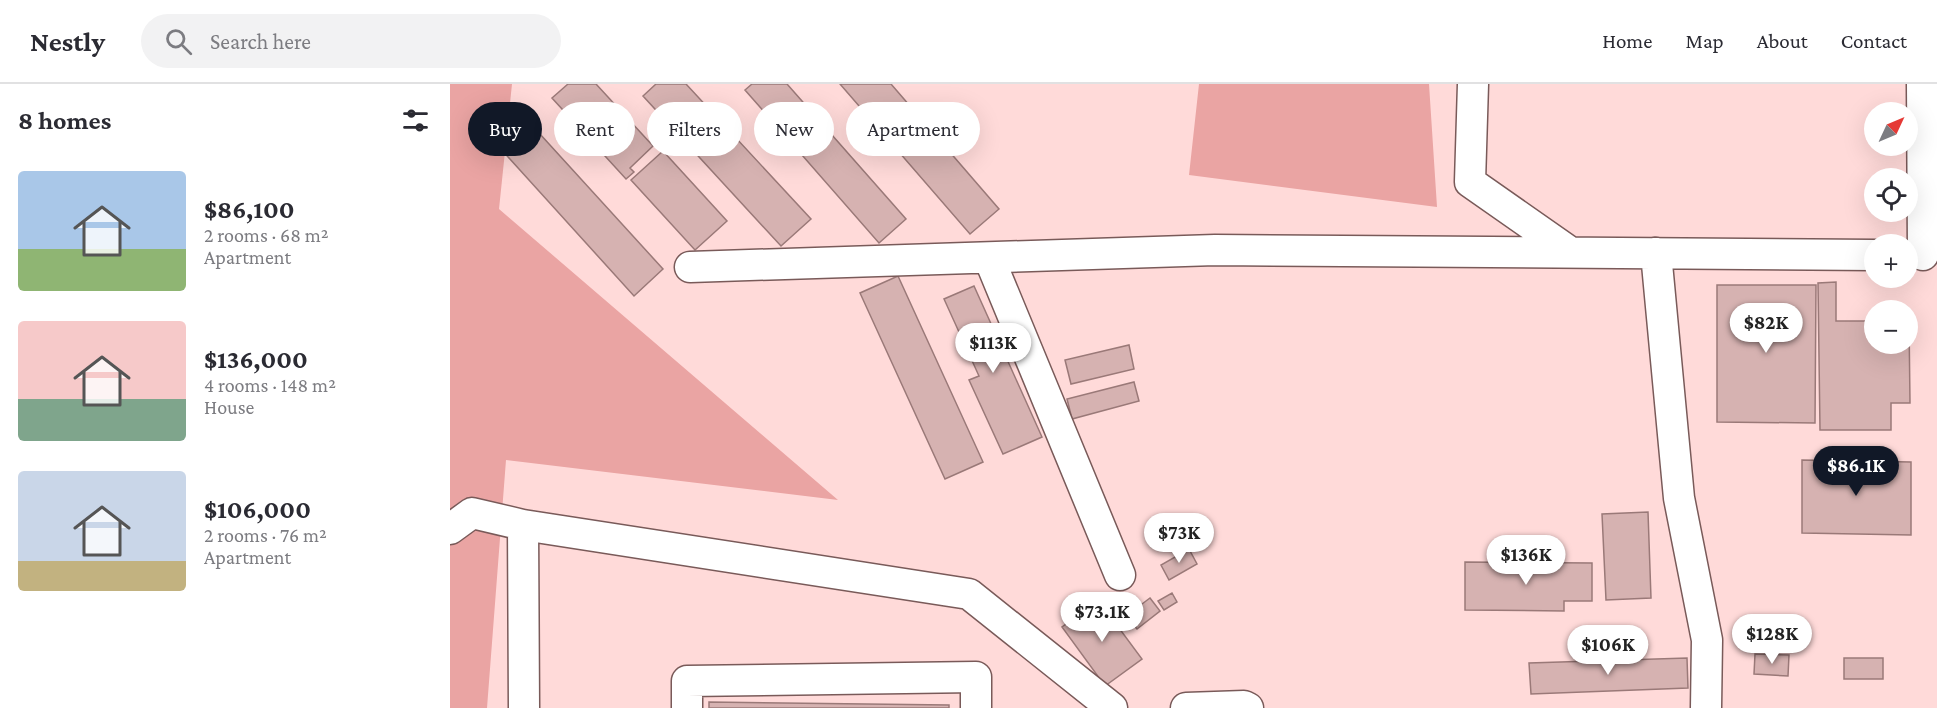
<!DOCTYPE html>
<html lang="en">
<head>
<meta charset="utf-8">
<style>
	:root { --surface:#fff; --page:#f2f2f3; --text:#2b2b33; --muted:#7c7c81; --line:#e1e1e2; --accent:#111827 }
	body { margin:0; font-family:"Crimson Pro",serif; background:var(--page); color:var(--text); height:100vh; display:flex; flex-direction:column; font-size:22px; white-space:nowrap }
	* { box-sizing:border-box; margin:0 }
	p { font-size:20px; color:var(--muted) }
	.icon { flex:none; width:33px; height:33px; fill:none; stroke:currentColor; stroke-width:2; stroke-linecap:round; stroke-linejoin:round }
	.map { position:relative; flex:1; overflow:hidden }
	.details { display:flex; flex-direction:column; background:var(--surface); width:450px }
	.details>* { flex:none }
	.guide { position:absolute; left:18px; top:18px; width:570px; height:54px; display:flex; gap:12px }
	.needle { width:39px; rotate:46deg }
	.tools { position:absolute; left:1414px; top:18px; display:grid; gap:12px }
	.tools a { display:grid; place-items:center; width:54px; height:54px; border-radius:50%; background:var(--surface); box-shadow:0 6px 24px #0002; font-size:30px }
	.price { position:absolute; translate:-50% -51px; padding:0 14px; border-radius:21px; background:#fff; color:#222; font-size:20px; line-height:39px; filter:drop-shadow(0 2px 3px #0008) }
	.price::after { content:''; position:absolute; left:50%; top:36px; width:18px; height:14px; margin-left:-9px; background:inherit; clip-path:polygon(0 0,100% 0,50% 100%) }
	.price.on { background:var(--accent); color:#fff }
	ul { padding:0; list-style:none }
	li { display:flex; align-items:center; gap:18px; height:150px; padding:0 18px }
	li span { display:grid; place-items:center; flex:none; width:168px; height:120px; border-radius:6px; color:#555 }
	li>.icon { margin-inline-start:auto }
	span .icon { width:72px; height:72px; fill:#fffc; stroke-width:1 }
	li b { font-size:26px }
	h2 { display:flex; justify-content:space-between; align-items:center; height:72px; padding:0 18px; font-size:26px }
	.pill { padding:0 21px; border-radius:27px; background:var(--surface); box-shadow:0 6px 24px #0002; font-size:21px; line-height:54px }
	.pill.on { background:var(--accent); color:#fff }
	header { display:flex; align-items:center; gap:36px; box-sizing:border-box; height:84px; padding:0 30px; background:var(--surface); border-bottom:2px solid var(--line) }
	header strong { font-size:28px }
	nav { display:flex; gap:33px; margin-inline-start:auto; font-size:21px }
	.search { width:420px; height:54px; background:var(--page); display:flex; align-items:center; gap:15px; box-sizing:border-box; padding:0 21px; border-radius:33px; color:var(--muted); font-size:22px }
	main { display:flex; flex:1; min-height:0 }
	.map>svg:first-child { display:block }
</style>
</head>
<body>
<header>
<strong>Nestly</strong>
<div class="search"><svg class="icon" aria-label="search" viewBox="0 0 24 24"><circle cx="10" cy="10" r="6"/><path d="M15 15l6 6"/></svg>Search here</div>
<nav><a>Home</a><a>Map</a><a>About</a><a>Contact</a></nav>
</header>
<main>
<section class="details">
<h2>8 homes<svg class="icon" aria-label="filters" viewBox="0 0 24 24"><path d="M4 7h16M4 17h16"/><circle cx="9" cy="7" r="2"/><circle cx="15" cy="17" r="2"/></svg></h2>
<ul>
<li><span style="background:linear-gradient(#a9c7e8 65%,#8fb573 0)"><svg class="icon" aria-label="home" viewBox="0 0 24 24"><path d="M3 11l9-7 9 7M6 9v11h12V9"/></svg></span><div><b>$86,100</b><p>2 rooms · 68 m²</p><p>Apartment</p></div></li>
<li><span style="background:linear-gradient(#f6c9c9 65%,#7fa58c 0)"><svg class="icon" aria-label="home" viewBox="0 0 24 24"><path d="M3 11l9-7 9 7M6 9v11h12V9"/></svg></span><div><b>$136,000</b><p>4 rooms · 148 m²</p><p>House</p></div></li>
<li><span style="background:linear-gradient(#c9d6e8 75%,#c2b280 0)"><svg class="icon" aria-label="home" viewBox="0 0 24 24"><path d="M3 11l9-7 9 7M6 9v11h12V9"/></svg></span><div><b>$106,000</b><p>2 rooms · 76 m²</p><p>Apartment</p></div></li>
</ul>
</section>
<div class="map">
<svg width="1487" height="624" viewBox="0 0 1487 624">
	<rect width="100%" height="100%" fill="#ffdad9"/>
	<!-- green -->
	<path fill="#eaa4a3" d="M0 0H62L49 125 388 416 56 376 37 624H0Z
		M749 0H979L987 123 739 91Z"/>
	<!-- building -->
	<path fill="#d6b2b1" stroke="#9a7978" stroke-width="1.5" d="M118 0H146L203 62 180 84 184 88 176 95 102 14Z
		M206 0H236L361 135 331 162 193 12Z
		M302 0H337L456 135 429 159 295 6Z
		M390 0H441L549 125 520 150Z
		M79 38 213 185 184 212 50 64Z
		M213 67 277 137 245 166 181 96Z
		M448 192 533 378 495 395 410 209Z
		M1386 198V237H1425V260H1458L1459 237 1460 319H1441V346H1370L1368 199Z
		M1267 201H1366L1365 339 1267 338Z
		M524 202 592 353 553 370 519 296 529 292 494 215Z
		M679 261 684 285 621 300 615 276Z
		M684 298 689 317 622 335 617 315Z
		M1352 376 1461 378V451L1352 449Z
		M1198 428 1201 514 1156 516 1152 430Z
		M739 465 747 480 719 496 711 481Z
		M1015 478 1142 479V517H1114V527L1015 526Z
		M722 509 727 518 714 526 708 517Z
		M700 514 710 527 687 545 676 532Z
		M649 517 692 575 655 602 612 543Z
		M1305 570 1339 571 1338 592 1304 590Z
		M1237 574 1238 604 1081 610 1079 579Z
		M1394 574H1433V595H1394Z
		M259 618 499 621V624H259Z"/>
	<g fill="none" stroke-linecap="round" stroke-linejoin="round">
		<defs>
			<path id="minor" d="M1023 0 1020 98 1120 168
				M1472 0 1473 171
				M1206 169 1229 414 1257 556 1256 624
				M539 174 670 491
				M240 183 765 166 1425 171
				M73 441 74 624
				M0 445 22 429 73 441 519 510 662 624
				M237 624V597L526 593V624
				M736 624 794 622 798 624"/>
		</defs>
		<!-- minor casing -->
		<use href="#minor" stroke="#795a59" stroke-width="33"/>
		<!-- minor -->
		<use href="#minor" stroke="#fff" stroke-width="30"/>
	</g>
</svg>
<div class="tools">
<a><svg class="needle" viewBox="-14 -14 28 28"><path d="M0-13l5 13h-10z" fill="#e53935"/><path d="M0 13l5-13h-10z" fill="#7c7c81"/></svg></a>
<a><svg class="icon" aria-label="locate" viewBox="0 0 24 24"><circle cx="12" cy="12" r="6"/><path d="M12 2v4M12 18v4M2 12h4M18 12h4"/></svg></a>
<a>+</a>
<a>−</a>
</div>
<b class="price" style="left:1316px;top:270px">$82K</b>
<b class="price" style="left:543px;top:290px">$113K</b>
<b class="price on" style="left:1406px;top:413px">$86.1K</b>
<b class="price" style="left:729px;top:480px">$73K</b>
<b class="price" style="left:1076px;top:502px">$136K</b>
<b class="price" style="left:652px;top:559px">$73.1K</b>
<b class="price" style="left:1322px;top:581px">$128K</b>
<b class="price" style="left:1158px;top:592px">$106K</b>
<div class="guide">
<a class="pill on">Buy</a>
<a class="pill">Rent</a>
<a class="pill">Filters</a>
<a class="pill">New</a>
<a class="pill">Apartment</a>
</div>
</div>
</main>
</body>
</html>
